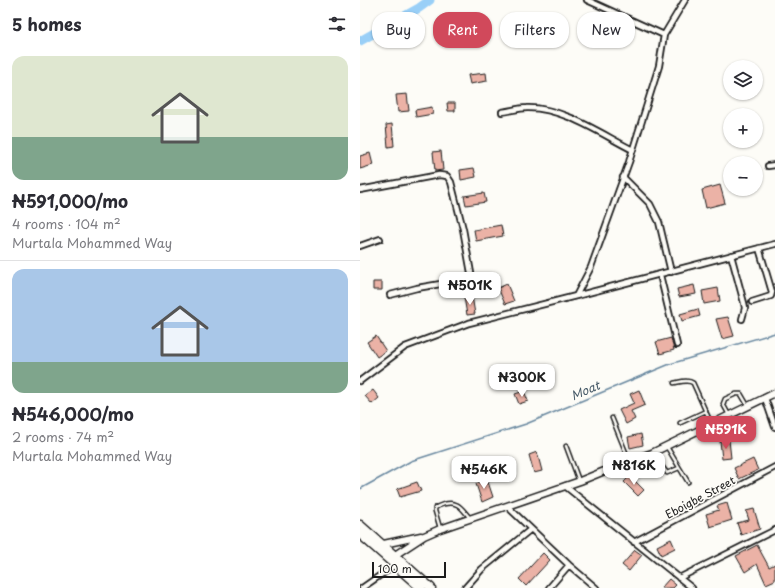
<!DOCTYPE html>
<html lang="en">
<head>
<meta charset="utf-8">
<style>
	:root { --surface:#fff; --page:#f2f2f3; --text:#2b2b33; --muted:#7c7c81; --line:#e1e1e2; --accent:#d1495b }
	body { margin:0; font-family:"Playpen Sans",sans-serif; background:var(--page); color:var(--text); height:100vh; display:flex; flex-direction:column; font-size:15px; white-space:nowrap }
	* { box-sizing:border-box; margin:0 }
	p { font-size:13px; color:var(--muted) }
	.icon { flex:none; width:22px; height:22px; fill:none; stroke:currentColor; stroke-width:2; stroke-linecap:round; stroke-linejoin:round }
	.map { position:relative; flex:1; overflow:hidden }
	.sheet { display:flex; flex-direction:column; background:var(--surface); width:360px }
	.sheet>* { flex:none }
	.top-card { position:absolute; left:12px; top:12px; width:343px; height:36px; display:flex; gap:8px }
	.tools { position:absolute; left:363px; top:60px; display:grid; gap:8px }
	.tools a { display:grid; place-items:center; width:40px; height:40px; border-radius:50%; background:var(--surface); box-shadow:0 1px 3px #0004; font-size:20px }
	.scale { position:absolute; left:12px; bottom:10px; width:74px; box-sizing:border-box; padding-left:4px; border:2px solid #1c1c1c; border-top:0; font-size:11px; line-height:14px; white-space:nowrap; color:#1c1c1c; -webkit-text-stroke:3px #fdfcf7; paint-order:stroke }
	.price { position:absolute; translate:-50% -34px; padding:0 9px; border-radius:8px; background:#fff; color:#222; font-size:13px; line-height:26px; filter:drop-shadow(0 1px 2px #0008) }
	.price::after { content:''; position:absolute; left:50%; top:24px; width:12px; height:9px; margin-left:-6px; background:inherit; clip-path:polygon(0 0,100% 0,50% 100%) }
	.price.on { background:var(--accent); color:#fff }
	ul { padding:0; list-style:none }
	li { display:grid; align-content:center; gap:8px; height:212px; padding:0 12px }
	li+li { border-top:1px solid var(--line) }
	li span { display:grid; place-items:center; height:124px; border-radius:12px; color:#555 }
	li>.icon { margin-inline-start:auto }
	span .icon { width:72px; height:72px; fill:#fffc; stroke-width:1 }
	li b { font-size:17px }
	h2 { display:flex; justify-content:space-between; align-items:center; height:48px; padding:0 12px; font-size:17px }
	.pill { padding:0 14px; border-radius:16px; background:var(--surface); box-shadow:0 1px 3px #0004; font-size:14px; line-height:36px }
	.pill.on { background:var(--accent); color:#fff }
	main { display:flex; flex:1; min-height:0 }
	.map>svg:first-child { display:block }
</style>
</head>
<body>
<main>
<section class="sheet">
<h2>5 homes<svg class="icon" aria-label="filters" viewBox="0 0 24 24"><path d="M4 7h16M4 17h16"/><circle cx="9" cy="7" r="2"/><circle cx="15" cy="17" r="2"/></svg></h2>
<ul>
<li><span style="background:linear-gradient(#dfe7d0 65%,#7fa58c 0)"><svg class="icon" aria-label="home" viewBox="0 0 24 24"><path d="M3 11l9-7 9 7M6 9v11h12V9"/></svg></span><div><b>₦591,000/mo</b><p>4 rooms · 104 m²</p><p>Murtala Mohammed Way</p></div></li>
<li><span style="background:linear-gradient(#a9c7e8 75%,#7fa58c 0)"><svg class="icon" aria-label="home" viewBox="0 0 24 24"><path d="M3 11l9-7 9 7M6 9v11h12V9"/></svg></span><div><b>₦546,000/mo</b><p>2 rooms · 74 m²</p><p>Murtala Mohammed Way</p></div></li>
</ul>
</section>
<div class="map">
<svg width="415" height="588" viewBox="0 0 415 588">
	<rect width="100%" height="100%" fill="#fdfcf7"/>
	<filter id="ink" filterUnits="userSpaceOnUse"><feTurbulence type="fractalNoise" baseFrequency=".025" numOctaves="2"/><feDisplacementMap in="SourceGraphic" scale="8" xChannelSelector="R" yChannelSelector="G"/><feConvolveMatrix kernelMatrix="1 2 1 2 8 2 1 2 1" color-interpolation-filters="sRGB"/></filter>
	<g filter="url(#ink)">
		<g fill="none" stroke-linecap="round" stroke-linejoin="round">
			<!-- stream -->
			<path stroke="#67879f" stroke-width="1.5" d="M0 489 51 461 166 424 310 364 415 333"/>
			<!-- river -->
			<path stroke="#99cff7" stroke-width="9" d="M0 41 59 8 70 0"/>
		</g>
		<!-- building -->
		<path fill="#ebb2a6" stroke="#1c1c1c" d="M126 73 127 81 110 84 108 75Z
			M47 94 49 111 38 112 36 95Z
			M87 103H95V111H88Z
			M72 107 73 114 56 117 55 110Z
			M32 124 34 146 28 147 26 125Z
			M81 151 83 170 75 171 73 152Z
			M10 153 13 165 0 169V156Z
			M114 168 116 177 101 180 100 170Z
			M360 185 365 203 346 208 342 190Z
			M124 193 126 202 106 205 104 196Z
			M141 225 143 236 116 241 114 230Z
			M13 282H22V290H13Z
			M147 284 154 301 145 304 138 288Z
			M334 285 336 294 319 297 317 289Z
			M358 288 360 301 344 304 342 291Z
			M112 296 115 314 107 315 104 297Z
			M338 309 340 316 322 321 320 314Z
			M368 317 374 336 362 339 356 319Z
			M16 336 26 351 17 357 7 342Z
			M311 338 314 350 300 354 296 342Z
			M13 390 19 398 12 404 5 396Z
			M279 390 285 405 271 411 275 419 266 424 259 410 274 403 270 394Z
			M164 391 168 401 159 404 155 394Z
			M281 434 283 445 270 448 268 437Z
			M369 440 371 458 362 459 360 441Z
			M177 452 182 471 174 473 169 455Z
			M393 459 398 470 379 479 374 468Z
			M270 476 284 490 278 496 264 482Z
			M127 479 133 497 122 502 116 484Z
			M57 482 61 491 40 497 37 489Z
			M367 503 372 520 350 527 346 514 359 510 357 506Z
			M394 509 400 529 381 535 377 523 389 520 386 511Z
			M311 539 315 548 301 555 297 546Z
			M397 545 409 567 415 564V580L406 584 397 564 385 572 376 556Z
			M275 550 282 555 269 571 262 565Z
			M183 553 190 560 166 586 159 579Z
			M309 579 316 585 313 588H301Z"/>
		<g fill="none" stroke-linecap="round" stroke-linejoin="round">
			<defs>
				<path id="service" d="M314 383C320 382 328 379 333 383L351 423
					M369 415 363 404 365 399 376 394H381L388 406
					M252 418 269 460
					M320 423 346 411
					M206 446 219 481
					M307 447 328 482
					M292 453 307 473 319 468
					M80 528 75 511V508C78 506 81 505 84 504 99 501 101 508 110 518"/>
				<path id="minor" d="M227 0 304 35
					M142 112C150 111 159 108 167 108 203 107 241 134 273 150
					M408 166 415 165
					M263 177 290 204 299 222 311 272
					M0 190 79 175 87 176 91 182 103 229 111 273 109 277 104 280 57 288 30 295
					M0 246 20 239
					M371 255 384 303 385 308 382 319
					M300 275 317 345
					M216 296 231 267 269 162 299 66 304 35 325 0
					M392 302 411 296 412 292 399 248
					M0 381 45 347 109 323 216 296 415 244
					M405 398 415 427
					M205 486 332 588
					M148 507 209 565 236 588
					M274 542 415 467
					M319 578 415 530
					M2 588 35 565
					M105 588 122 569 171 529
					M189 588 209 565"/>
				<path id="tertiary" d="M19 545 61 536
					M32 557 64 536 80 529 220 481 269 461 292 453 415 393"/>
				<path id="trunk" d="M0 525 71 588
					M0 534 61 588"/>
			</defs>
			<!-- service casing -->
			<use href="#service" stroke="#1c1c1c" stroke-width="5.5"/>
			<!-- minor casing -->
			<use href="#minor" stroke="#1c1c1c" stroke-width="8"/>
			<!-- tertiary casing -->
			<use href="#tertiary" stroke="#1c1c1c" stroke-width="9"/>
			<!-- trunk casing -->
			<use href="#trunk" stroke="#1c1c1c" stroke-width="11"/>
			<!-- service -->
			<use href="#service" stroke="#fdfcf7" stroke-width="2.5"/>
			<!-- minor -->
			<use href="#minor" stroke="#fdfcf7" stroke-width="4.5"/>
			<!-- tertiary -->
			<use href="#tertiary" stroke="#fdfcf7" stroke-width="6"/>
			<!-- trunk -->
			<use href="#trunk" stroke="#fdfcf7" stroke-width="8"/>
		</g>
	</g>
	<g text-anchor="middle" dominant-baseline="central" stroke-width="3.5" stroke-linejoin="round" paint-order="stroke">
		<!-- street labels -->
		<g font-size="11" fill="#1c1c1c" stroke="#fdfcf7">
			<text transform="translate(340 497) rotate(-28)">Eboigbe Street</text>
		</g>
		<!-- water labels -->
		<g font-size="12" font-style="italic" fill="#485b69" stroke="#fdfcf7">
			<text transform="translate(225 390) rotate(-23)">Moat</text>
		</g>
	</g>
</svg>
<div class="tools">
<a><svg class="icon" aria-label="layers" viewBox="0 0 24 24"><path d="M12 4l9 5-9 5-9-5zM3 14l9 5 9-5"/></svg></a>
<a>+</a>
<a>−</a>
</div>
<div class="scale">100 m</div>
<b class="price" style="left:110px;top:306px">₦501K</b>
<b class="price" style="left:162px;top:398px">₦300K</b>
<b class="price on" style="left:366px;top:450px">₦591K</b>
<b class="price" style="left:274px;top:486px">₦816K</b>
<b class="price" style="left:124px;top:490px">₦546K</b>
<div class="top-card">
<a class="pill">Buy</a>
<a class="pill on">Rent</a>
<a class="pill">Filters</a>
<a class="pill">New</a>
</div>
</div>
</main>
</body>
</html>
